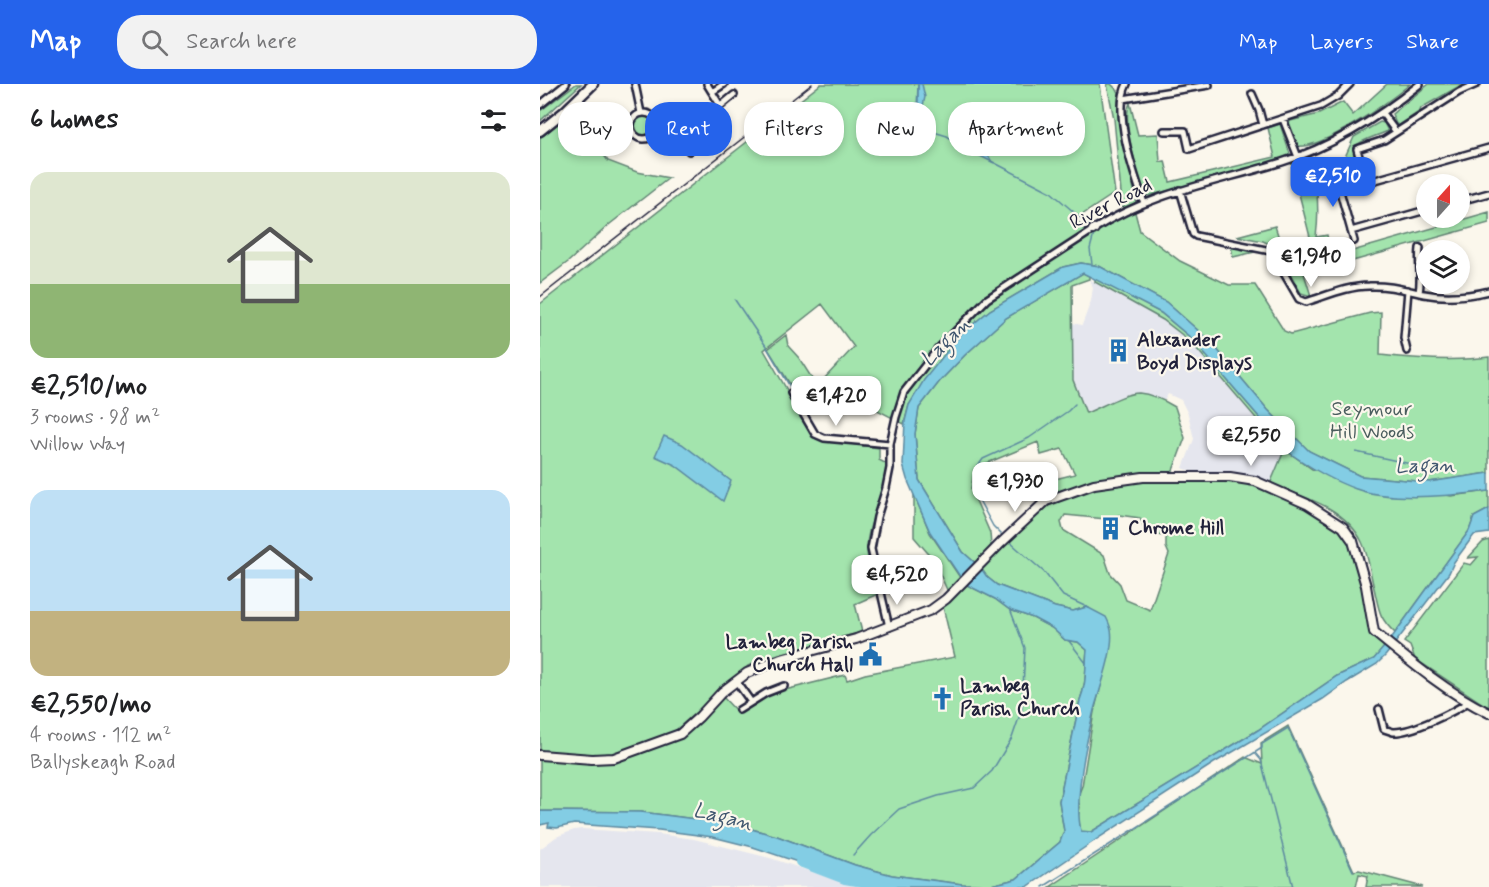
<!DOCTYPE html>
<html lang="en">
<head>
<meta charset="utf-8">
<style>
	:root { --surface:#fff; --page:#f2f2f2; --text:#202124; --muted:#757577; --accent:#2563eb }
	body { margin:0; font-family:Mynerve,sans-serif; background:var(--page); color:var(--text); height:100vh; display:flex; flex-direction:column; font-size:22px; white-space:nowrap }
	* { box-sizing:border-box; margin:0 }
	p { font-size:20px; color:var(--muted) }
	.icon { flex:none; width:33px; height:33px; fill:none; stroke:currentColor; stroke-width:2; stroke-linecap:round; stroke-linejoin:round }
	.map { position:relative; flex:1; overflow:hidden }
	.drawer { display:flex; flex-direction:column; background:var(--surface); width:540px }
	.drawer>* { flex:none }
	.hud { position:absolute; left:18px; top:18px; width:570px; height:54px; display:flex; gap:12px }
	.needle { width:39px; rotate:21deg }
	.buttons { position:absolute; left:876px; top:90px; display:grid; gap:12px }
	.buttons a { display:grid; place-items:center; width:54px; height:54px; border-radius:50%; background:var(--surface); box-shadow:0 3px 9px #0003; font-size:30px }
	.price { position:absolute; translate:-50% -51px; padding:0 14px; border-radius:12px; background:#fff; color:#222; font-size:20px; line-height:39px; filter:drop-shadow(0 2px 3px #0008) }
	.price::after { content:''; position:absolute; left:50%; top:36px; width:18px; height:14px; margin-left:-9px; background:inherit; clip-path:polygon(0 0,100% 0,50% 100%) }
	.price.current { background:var(--accent); color:#fff }
	ul { padding:0; list-style:none }
	li { display:grid; align-content:center; gap:12px; height:318px; padding:0 30px }
	li span { display:grid; place-items:center; height:186px; border-radius:18px; color:#555 }
	li>.icon { margin-inline-start:auto }
	span .icon { width:108px; height:108px; fill:#fffc; stroke-width:1 }
	li b { font-size:26px }
	h2 { display:flex; justify-content:space-between; align-items:center; height:72px; padding:0 30px; font-size:26px }
	.chip { padding:0 21px; border-radius:24px; background:var(--surface); box-shadow:0 3px 9px #0003; font-size:21px; line-height:54px }
	.chip.current { background:var(--accent); color:#fff }
	header { display:flex; align-items:center; gap:36px; box-sizing:border-box; height:84px; padding:0 30px; background:var(--accent); color:#fff }
	header strong { font-size:28px }
	nav { display:flex; gap:33px; margin-inline-start:auto; font-size:21px }
	.search { width:420px; height:54px; background:var(--page); display:flex; align-items:center; gap:15px; box-sizing:border-box; padding:0 21px; border-radius:24px; color:var(--muted); font-size:22px }
	main { display:flex; flex:1; min-height:0 }
	.map>svg:first-child { display:block }
</style>
</head>
<body>
<header>
<strong>Map</strong>
<div class="search"><svg class="icon" aria-label="search" viewBox="0 0 24 24"><circle cx="10" cy="10" r="6"/><path d="M15 15l6 6"/></svg>Search here</div>
<nav><a>Map</a><a>Layers</a><a>Share</a></nav>
</header>
<main>
<section class="drawer">
<h2>6 homes<svg class="icon" aria-label="filters" viewBox="0 0 24 24"><path d="M4 7h16M4 17h16"/><circle cx="9" cy="7" r="2"/><circle cx="15" cy="17" r="2"/></svg></h2>
<ul>
<li><span style="background:linear-gradient(#dfe7d0 60%,#8fb573 0)"><svg class="icon" aria-label="home" viewBox="0 0 24 24"><path d="M3 11l9-7 9 7M6 9v11h12V9"/></svg></span><div><b>€2,510/mo</b><p>3 rooms · 98 m²</p><p>Willow Way</p></div></li>
<li><span style="background:linear-gradient(#bfe0f5 65%,#c2b280 0)"><svg class="icon" aria-label="home" viewBox="0 0 24 24"><path d="M3 11l9-7 9 7M6 9v11h12V9"/></svg></span><div><b>€2,550/mo</b><p>4 rooms · 112 m²</p><p>Ballyskeagh Road</p></div></li>
</ul>
</section>
<div class="map">
<svg width="949" height="803" viewBox="0 0 949 803">
	<rect width="100%" height="100%" fill="#fbf7ec"/>
	<filter id="ink" filterUnits="userSpaceOnUse"><feTurbulence type="fractalNoise" baseFrequency=".0167" numOctaves="2"/><feDisplacementMap in="SourceGraphic" scale="12" xChannelSelector="R" yChannelSelector="G"/><feConvolveMatrix kernelMatrix="1 2 1 2 8 2 1 2 1" color-interpolation-filters="sRGB"/></filter>
	<g filter="url(#ink)">
		<!-- built -->
		<path fill="#e5e6ee" d="M549 195 623 236 650 257 744 367 730 400 692 387 653 388 643 384 654 355 648 330 641 316 628 310 624 317 599 309 580 314 546 329 533 296 532 239 542 241 551 217 553 203Z
			M42 745 118 750 154 755 230 774 317 803H0V765L16 753 34 746Z"/>
		<!-- green -->
		<path fill="#a3e4ad" stroke="#628374" stroke-width="1.5" fill-rule="evenodd" d="M36 0H41L0 37V27Z
			M281 0H560L575 109 536 135 546 148 583 130 574 35 567 0H571L579 8C573 43 593 85 596 120L593 121 600 147 640 177 689 201H715L744 247 751 250 830 229 841 228 840 271C875 275 914 278 949 273V389L889 398 820 392 769 367 728 326 670 257 626 218 559 182 541 179 523 183 450 226 420 251 403 273 369 321 364 340 282 297 314 263 282 220 224 266 273 351 283 356 339 364V376L347 380C348 411 325 438 327 468 328 481 336 496 340 509L315 520 322 548 236 571 208 582 127 654H141L162 636 183 613 198 629 233 609 305 591 307 596 325 590 415 573 403 523 425 500 455 515 470 526 493 534 512 544 525 556 538 558 547 566C545 584 547 598 540 616L519 717 524 747 520 758 476 795 451 801 422 800 352 791 315 781 237 752 204 743 163 736 101 728 0 727V220Z
			M847 0H870C850 17 781 67 756 62L748 42 750 37 779 30 803 18 813 31Z
			M889 0H923L881 24 880 27 859 41 856 40 852 30Z
			M590 19 598 51 618 50 620 78 625 77 630 98 735 73 728 44 740 40 750 70 746 75 608 112 604 109C598 89 581 37 590 19Z
			M32 28 68 77 97 88 129 94 70 140 28 178 0 199V54Z
			M93 41a10 10 0 1 1 20 0a10 10 0 1 1-20 0Z
			M840 38 844 39 848 47C837 52 820 56 813 64L819 93 818 96 803 99 798 81 774 87C778 109 779 131 776 153L787 151 791 170 795 172 949 128V139L784 185 778 166 759 173 771 212 761 209 740 171 741 166 771 157 751 78 770 74 785 82 805 73 814 53Z
			M735 142 738 151V164L723 157 697 152Z
			M691 162 719 167 693 173Z
			M543 189 549 192V195L532 201 533 296 546 329C560 324 584 309 599 309 611 310 625 317 635 323L645 354 632 389 602 390 552 396 510 411 507 397 535 390 522 365 501 371 498 358 435 384 431 405 450 449 451 462 448 466 453 471 507 420 556 402 604 395H628L714 400 780 430 800 445 810 459 824 495 830 546 832 551 845 562 834 575 797 592 718 646 551 748H541L538 733 540 723 537 714 542 702 554 628 568 574 547 523 533 527 515 523 457 501 447 493 441 484 423 468 379 396 375 350 379 324 400 297 425 271 466 234ZM525 431 566 435 579 431 600 434 606 450 626 452V463L629 470 610 526 586 516 580 500 570 489 564 471 523 446 521 438Z
			M555 194 621 229 651 254 751 370 772 385 911 412 949 407V425L934 433 929 447 855 549C838 533 839 525 834 504 830 490 829 472 822 458 805 423 764 413 730 400L744 367 650 257 623 236 555 198Z
			M246 251 248 262 259 274 273 296 258 313 228 265Z
			M374 410 390 449 421 495 408 508 393 475 374 453Z
			M949 456V624L875 575 870 562 864 558 924 479 931 481 938 473 928 474 943 458Z
			M748 642 814 787 819 786 883 803H826L828 792 819 790 816 803H510L705 673 722 680 721 659Z"/>
		<!-- water -->
		<path fill="#83cde4" stroke="#5c89a0" stroke-width="1.5" d="M378 0H382L385 13 380 35 377 25Z
			M442 61 452 78 430 67Z
			M541 179 559 182 626 218 670 257 728 326 769 367 820 392 889 398 949 389V407C911 412 852 418 816 405 793 397 771 384 751 370L651 254 621 229 543 189 466 234 425 271 400 297 379 324 375 350 379 396 423 468 441 484 447 493 457 501 515 523 533 527 547 523 566 533C568 537 570 541 571 546 575 564 559 607 554 626 546 659 534 717 541 747L551 748 718 646 797 592 834 575 850 556 929 447 934 433 949 425V449L934 451 914 478 909 489 846 571 837 580 807 598 783 615 674 679 560 753 487 803H332L213 763 173 753 119 746 34 740 17 744 8 743 9 739 0 741V727L101 728 163 736 204 743 237 752 315 781 352 791 422 800 451 801 476 795 520 758 524 747 519 717 540 616C547 598 545 584 547 566L538 558 525 556 512 544 493 534 470 526 455 515 425 500 390 448 367 395 363 381 365 337 369 321 384 296 420 251 450 226 523 183Z
			M124 352 142 360 191 397 183 417 135 381 115 372Z"/>
		<g fill="none" stroke-linecap="round" stroke-linejoin="round">
			<!-- stream -->
			<path stroke="#5c89a0" stroke-width="1.5" d="M378 0V30
				M380 34 384 45 407 52 430 67
				M451 77 511 108 551 143
				M552 180 550 165 554 150
				M195 216 226 262 252 306
				M816 368 871 380
				M462 451 453 442 433 405 438 382 443 375 489 354 528 327 535 320
				M471 459 504 488 523 512 549 524
				M529 557 546 579
				M715 669 721 676 753 803
				M313 771 331 751 359 725 398 712 434 704 452 687 472 654 482 625 485 564 470 525
				M503 803 722 664V660L748 644 813 787"/>
			<!-- river -->
			<path stroke="#83cde4" stroke-width="10" d="M260 778 305 795 351 803"/>
			<defs>
				<path id="street" d="M95 0 101 29
					M167 0 180 21
					M587 0C572 28 594 90 604 119
					M172 8 184 0
					M712 10 719 26 723 41
					M583 15 669 1
					M0 21 26 0
					M842 29 856 48
					M91 42a13 13 0 1 1 26 0a13 13 0 1 1-26 0Z
					M743 35 758 73
					M624 47H645L649 65 781 22 798 12 810 0
					M149 67 158 59 153 49 154 44 194 11
					M794 86 814 157
					M826 99 817 65 844 56 919 8 937 0
					M640 106 653 150 656 152 731 167 759 215 766 218C786 212 808 202 829 202 849 201 865 206 884 210 905 214 929 212 949 207
					M800 106 949 64
					M920 117 949 109
					M554 145C612 108 678 98 742 78 794 62 838 34 880 0
					M811 147 886 126
					M879 209C882 193 878 180 880 164
					M867 267 864 254 868 206
					M251 309 275 350 284 354 350 360
					M349 543 331 465 337 433 346 404 350 384V360L356 333 364 308 397 266 447 215 553 146
					M196 597 211 618
					M839 625 844 645C847 646 850 647 853 648 871 649 914 628 928 618
					M199 626 226 609 244 602"/>
				<path id="secondary" d="M553 146 554 145
					M0 671 52 675 74 674 140 650 159 633 182 608 207 589 241 575 316 555 391 526 406 515 461 459 506 417 554 400 603 393H690L715 397 767 420 803 443 813 457 826 502 834 548C868 576 909 610 949 629"/>
				<path id="primary" d="M0 47 25 27 53 0"/>
			</defs>
			<!-- street casing -->
			<use href="#street" stroke="#22223b" stroke-width="10"/>
			<!-- secondary casing -->
			<use href="#secondary" stroke="#22223b" stroke-width="12"/>
			<!-- primary casing -->
			<use href="#primary" stroke="#22223b" stroke-width="13"/>
			<!-- street -->
			<use href="#street" stroke="#fbf7ec" stroke-width="5"/>
			<!-- secondary -->
			<use href="#secondary" stroke="#fbf7ec" stroke-width="8"/>
			<!-- primary -->
			<use href="#primary" stroke="#fbf7ec" stroke-width="8"/>
			<!-- rail -->
			<path stroke="#22223b" stroke-width="1.5" d="M0 213 272 0"/>
		</g>
	</g>
	<!-- icons -->
	<defs>
		<symbol id="building-bare" viewBox="-9 -9 18 18"><path d="M-4-6H4V6H1V3H-1V6H-4ZM-2.5-4.3h1.7v1.8h-1.7ZM.8-4.3h1.7v1.8H.8ZM-2.5-1h1.7V.8h-1.7ZM.8-1h1.7V.8H.8Z" fill="#1f6fb2" stroke="#fbf7ec" stroke-width="2.5" paint-order="stroke"/></symbol>
		<symbol id="civic-bare" viewBox="-9 -9 18 18"><path d="M-.6-6.5H3V-4.5H.6V-3L4-1V1h2V6H-6V1h2V-1L-.6-3ZM-1.2 2.5V6h2.4V2.5Z" fill="#1f6fb2" stroke="#fbf7ec" stroke-width="2.5" paint-order="stroke"/></symbol>
		<symbol id="church-bare" viewBox="-9 -9 18 18"><path d="M-1.2-6h2.4v3.5h3.3v2.4h-3.3V6h-2.4V-.1h-3.3v-2.4h3.3Z" fill="#1f6fb2" stroke="#fbf7ec" stroke-width="2.5" paint-order="stroke"/></symbol>
	</defs>
	<g fill-rule="evenodd">
		<use href="#building-bare" x="562" y="250" width="33" height="33"/>
		<use href="#building-bare" x="554" y="428" width="33" height="33"/>
		<use href="#civic-bare" x="314" y="554" width="33" height="33"/>
		<use href="#church-bare" x="386" y="598" width="33" height="33"/>
	</g>
	<g text-anchor="middle" dominant-baseline="central" stroke-width="4.5" stroke-linejoin="round" paint-order="stroke">
		<!-- street labels -->
		<g font-size="20" fill="#22223b" stroke="#fbf7ec">
			<text transform="translate(571 120) rotate(-27)">River Road</text>
		</g>
		<!-- poi labels -->
		<g font-size="20" font-weight="bold" fill="#22223b" stroke="#fbf7ec" text-anchor="start">
			<text x="597" y="256">Alexander<tspan x="597" dy="23">Boyd Displays</tspan></text>
			<text x="588" y="444">Chrome Hill</text>
			<text x="313" y="558" text-anchor="end">Lambeg Parish<tspan x="313" dy="23">Church Hall</tspan></text>
			<text x="420" y="602">Lambeg<tspan x="420" dy="23">Parish Church</tspan></text>
		</g>
		<!-- park labels -->
		<g font-size="20" fill="#495c5d" stroke="#fbf7ec">
			<text x="832" y="325">Seymour<tspan x="832" dy="23">Hill Woods</tspan></text>
		</g>
		<!-- water labels -->
		<g font-size="21" font-style="italic" fill="#3f556e" stroke="#fbf7ec">
			<text transform="translate(406 258) rotate(-44)">Lagan</text>
			<text transform="translate(885 382) rotate(-1)">Lagan</text>
			<text transform="translate(183 733) rotate(14)">Lagan</text>
		</g>
	</g>
</svg>
<div class="buttons">
<a><svg class="needle" viewBox="-14 -14 28 28"><path d="M0-13l5 13h-10z" fill="#e53935"/><path d="M0 13l5-13h-10z" fill="#757577"/></svg></a>
<a><svg class="icon" aria-label="layers" viewBox="0 0 24 24"><path d="M12 4l9 5-9 5-9-5zM3 14l9 5 9-5"/></svg></a>
</div>
<b class="price current" style="left:793px;top:124px">€2,510</b>
<b class="price" style="left:771px;top:204px">€1,940</b>
<b class="price" style="left:296px;top:343px">€1,420</b>
<b class="price" style="left:711px;top:383px">€2,550</b>
<b class="price" style="left:475px;top:429px">€1,930</b>
<b class="price" style="left:357px;top:522px">€4,520</b>
<div class="hud">
<a class="chip">Buy</a>
<a class="chip current">Rent</a>
<a class="chip">Filters</a>
<a class="chip">New</a>
<a class="chip">Apartment</a>
</div>
</div>
</main>
</body>
</html>
